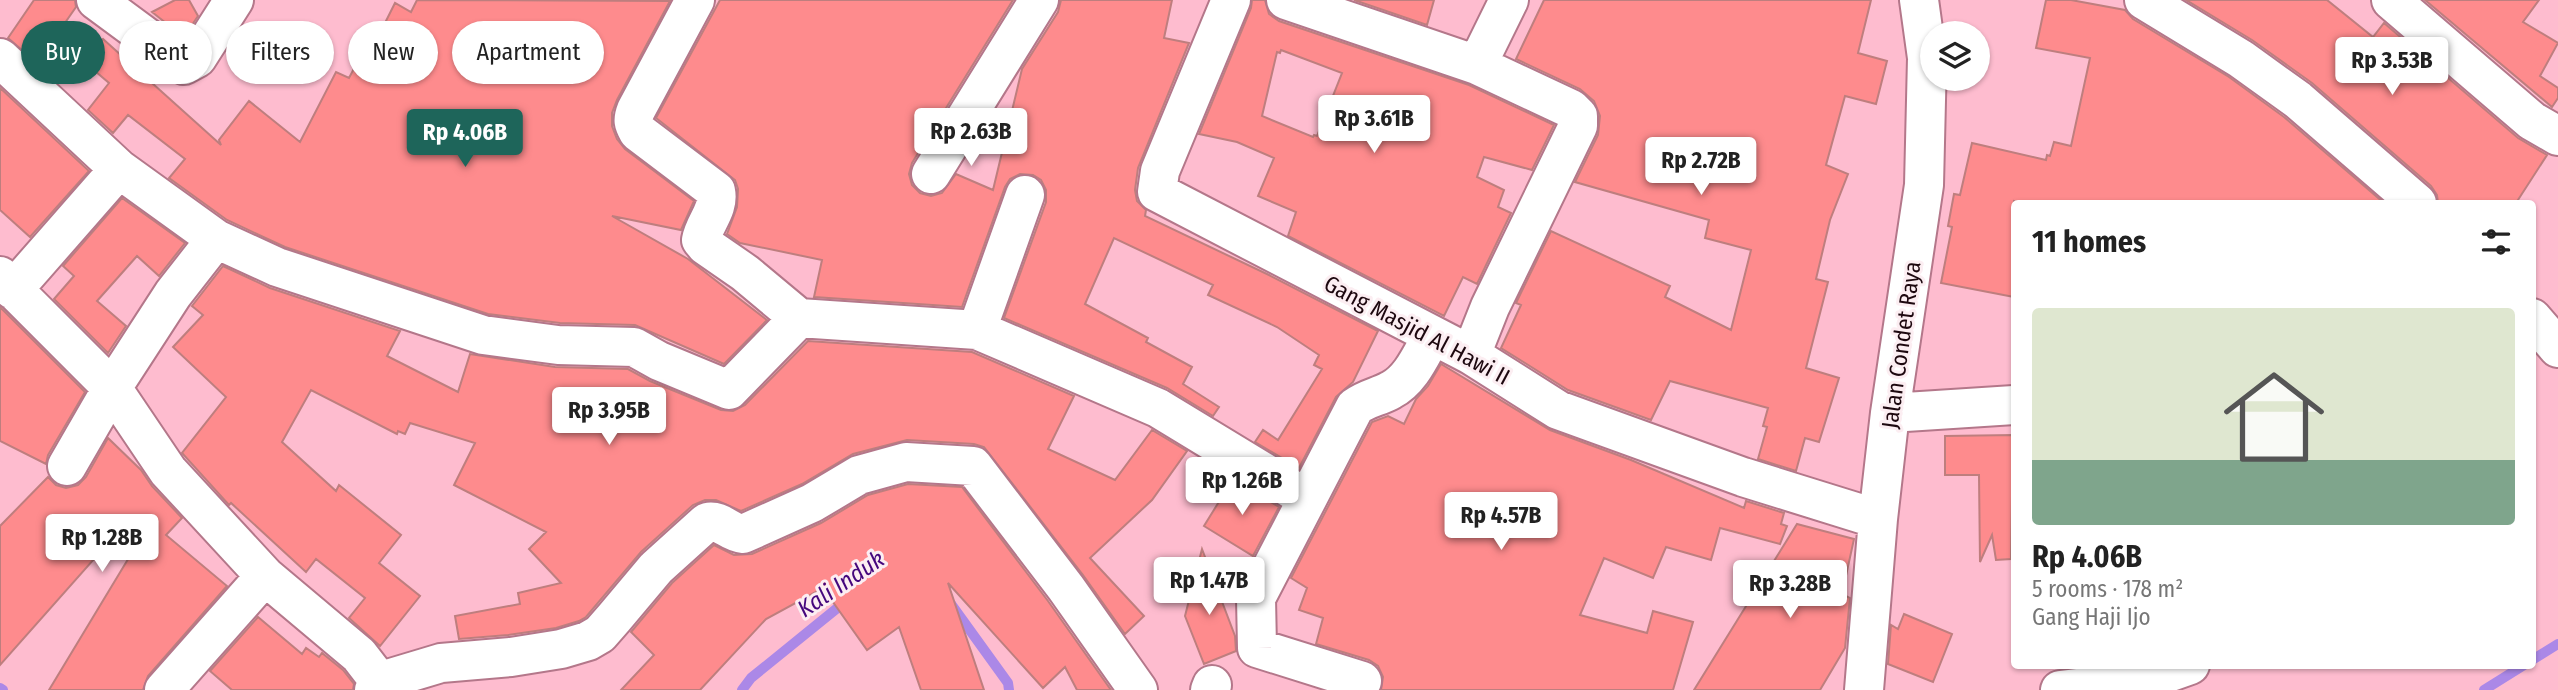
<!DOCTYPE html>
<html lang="en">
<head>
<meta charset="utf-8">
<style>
	:root { --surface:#fff; --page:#f6f6f6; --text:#222; --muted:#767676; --line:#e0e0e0; --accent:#1e655a }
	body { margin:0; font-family:"Fira Sans Condensed",sans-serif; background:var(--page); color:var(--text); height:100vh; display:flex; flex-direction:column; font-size:26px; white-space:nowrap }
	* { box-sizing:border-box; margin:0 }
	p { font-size:23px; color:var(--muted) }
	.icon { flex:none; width:38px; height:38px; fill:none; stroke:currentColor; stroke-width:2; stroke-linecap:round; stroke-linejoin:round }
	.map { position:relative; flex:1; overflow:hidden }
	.side { position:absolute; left:2011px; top:200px; width:525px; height:469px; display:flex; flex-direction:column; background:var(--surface); border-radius:7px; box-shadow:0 2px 5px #0004 }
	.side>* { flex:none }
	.top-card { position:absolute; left:21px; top:21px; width:665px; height:63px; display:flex; gap:14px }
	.controls { position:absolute; left:1920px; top:21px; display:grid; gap:14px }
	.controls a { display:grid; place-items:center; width:70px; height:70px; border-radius:50%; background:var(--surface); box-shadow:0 2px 5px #0004; font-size:35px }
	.price { position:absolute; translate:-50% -60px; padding:0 16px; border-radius:7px; background:#fff; color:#222; font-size:23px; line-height:46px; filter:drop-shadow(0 2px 4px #0008) }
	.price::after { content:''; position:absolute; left:50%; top:42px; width:21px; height:16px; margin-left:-10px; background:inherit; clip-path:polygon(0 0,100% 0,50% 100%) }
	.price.on { background:var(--accent); color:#fff }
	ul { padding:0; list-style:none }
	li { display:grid; align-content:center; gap:14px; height:371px; padding:0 21px }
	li+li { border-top:2px solid var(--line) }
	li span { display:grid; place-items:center; height:217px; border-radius:7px; color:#555 }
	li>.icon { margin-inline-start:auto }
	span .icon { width:126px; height:126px; fill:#fffc; stroke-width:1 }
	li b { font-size:30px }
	h2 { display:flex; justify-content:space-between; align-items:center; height:84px; padding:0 21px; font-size:30px }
	.chip { padding:0 24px; border-radius:32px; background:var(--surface); box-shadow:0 2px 5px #0004; font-size:24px; line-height:63px }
	.chip.on { background:var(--accent); color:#fff }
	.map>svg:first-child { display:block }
</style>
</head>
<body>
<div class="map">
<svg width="2558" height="690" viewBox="0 0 2558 690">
	<rect width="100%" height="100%" fill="#febccf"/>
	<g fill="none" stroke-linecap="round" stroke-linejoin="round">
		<!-- stream -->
		<path stroke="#ab88e7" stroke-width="10" d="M951 604 1008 683 1009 690
			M2532 660 2558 644
			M0 688 3 690
			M742 690 751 678 846 601
			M2484 690 2524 665"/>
	</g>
	<!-- building -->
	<path fill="#fe8b8d" stroke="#be7e7e" stroke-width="2" fill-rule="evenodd" d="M34 0H75L76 7 37 63 8 38Z
		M175 0H189L198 16 188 31 181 35 152 12Z
		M417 0 670 1 617 100 612 113V126L617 139 625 149 694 201 681 230 612 216 688 259 767 320 724 364 635 325 560 323 488 314 285 247 227 220 169 178 185 159 128 115 113 133 88 110 109 83 75 54 103 39 221 145 219 140 249 101 300 142 336 72 349 78 368 42 374 45 395 3 411 12Z
		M720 0H1013L912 163 909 174 912 185 920 193 931 196 942 193 956 174 993 190 1022 69 1058 12 1061 0H1172L1164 38 1189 43 1138 168 1135 190 1137 201 1146 210 1145 216 1269 275 1378 331 1353 382 1336 397 1299 468 1255 442 1263 430 1278 440 1322 369 1314 365 1319 355 1277 327 1208 295 1213 285 1114 238 1085 304 1148 338 1146 342 1192 367 1183 384 1219 407 1213 416 1167 388 1004 318 1046 202V190L1041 180 1033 175 1020 174 1010 179 1005 187 962 307 814 297 822 260 740 243 727 234 737 207 738 189 735 180 656 118Z
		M1252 0H1265L1269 14 1279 21 1469 85 1554 125 1532 170 1484 157 1477 177 1504 190 1498 207 1511 213 1477 284 1463 277 1444 316 1288 236 1296 212 1258 196 1274 158 1237 142 1199 134 1251 8ZM1281 50 1342 73 1317 136 1314 135 1313 137 1262 116 1277 52 1280 53Z
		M1354 0H1434L1427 25Z
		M1544 0H1871L1858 53 1887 61 1876 104 1845 96 1826 165 1848 174 1830 220 1816 279 1828 282 1806 368 1839 378 1819 442 1805 438 1796 471 1758 459 1767 427 1763 426 1768 408 1670 381 1651 420 1568 390 1501 348 1521 305 1516 303 1551 231 1670 286 1665 297 1731 330 1751 250 1705 238 1709 220 1575 182 1598 135 1600 116 1594 101 1580 89 1516 59Z
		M2046 0H2071L2125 10 2133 19 2229 77 2284 117 2384 203H2023L2014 201V297L1941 283 1952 227 1948 226 1954 194 1960 195 1972 143 2046 160 2047 155 2050 156 2054 142 2071 146 2090 58 2036 48Z
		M2186 0H2327L2373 37 2384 23 2518 138 2547 155 2516 203H2438L2437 195 2431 186 2312 83 2252 40Z
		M2425 0H2539L2523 22 2558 43 2540 76 2558 88V98L2552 107Z
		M0 88 89 171 30 237 0 210Z
		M122 198 185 243 159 276 137 256 97 301 126 326 108 353 54 299 74 276 63 266Z
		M223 266 270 288 400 331 387 356 458 392 470 354 555 367 628 369 650 381 721 410 733 411 745 405 808 341 972 352 1074 396 1048 449 1115 480 1152 430 1187 451 1152 500 1090 558 1144 616 1125 634 1083 575 984 447 974 444 907 440 853 454 802 484 741 511 716 500H705L693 505 641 552 586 617 579 621 556 628 508 635 459 639 455 616 520 604 518 593 561 583 529 549 546 532 454 485 475 443 410 423 405 434 398 431 397 434 311 390 282 442 336 491 339 485 401 535 379 563 420 596 380 646 349 618 365 598 316 559 306 572 231 503 229 505 182 453 226 397 173 347 203 315 192 306Z
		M0 307 85 392 48 455 46 464 0 441Z
		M1441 364 1550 430 1631 460 1744 508 1746 501 1784 513 1781 524 1787 526 1780 544 1720 528 1711 560 1666 547 1653 578 1604 558 1580 615 1647 633 1653 611 1693 622 1673 690H1381L1383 677 1378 666 1369 660 1316 644 1323 618 1299 610 1307 588 1291 578 1372 422 1388 416 1404 424 1416 399 1428 386Z
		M2013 435 2011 559 1996 560 1992 535 1980 562 1979 475H1945V436Z
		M108 438 141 470 152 486 182 518 166 535 227 586 148 676 143 690H49L142 536 125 524 0 665V526L48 477 56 485 66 488 78 485 86 477Z
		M1233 479 1279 507 1253 556 1204 526Z
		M908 484 962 487 1048 601 1111 690H1077L1065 667 1043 688 948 583 984 690H921L899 627 867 650 823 588 766 619 700 690H621L654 655 631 632 672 583 714 545 734 555 752 554 821 523 868 495Z
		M1797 524 1854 539 1842 594 1850 598 1845 648 1820 690H1694Z
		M1202 549 1235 636 1236 651 1204 664 1185 616Z
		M1904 614 1952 634 1933 682 1888 664 1891 625 1898 629Z
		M258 617 302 654 306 648 319 657 322 653 343 670 354 684 353 690H232L210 671Z"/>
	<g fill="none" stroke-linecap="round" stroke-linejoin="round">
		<defs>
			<path id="minor" d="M96 0 184 65 197 58 234 0
				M695 0 636 110C632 120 633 123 638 132L716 191C720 209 704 223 701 240L706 246 745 273 799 318
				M1231 0 1160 171 1157 192 1471 355 1558 410 1743 477 1878 519
				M1286 0 1477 65 1509 0
				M2144 0 2241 59 2298 100 2417 203
				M2391 0 2532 121 2558 136
				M0 58 119 169 216 239 173 294 112 388 67 466
				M931 174 1039 0
				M216 239 277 267 483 335 558 345 634 347 659 361 729 390 799 318 977 330 1158 408 1306 498
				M0 276 112 388 168 471 265 576 359 655 386 690
				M13 290 119 169
				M2532 318 2558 348
				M977 330 1025 195
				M1471 355 1490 307 1578 126V116L1571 109 1477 65
				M1890 413 2014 405
				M1362 681 1257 648 1256 598 1355 407C1367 398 1379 397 1391 390 1411 380 1421 355 1432 336
				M164 690 265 576
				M374 690 381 681 441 663 511 657 561 649 588 641 600 634 614 618 656 568 707 522C721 519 729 533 743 534L812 503 859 475 906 462 973 466 1066 588 1138 690
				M1210 690 1212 685
				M1864 690 1878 519 1890 413 1924 185 1927 58 1919 0
				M2060 690 2151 679 2190 665"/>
		</defs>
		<!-- minor casing -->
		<use href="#minor" stroke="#b4778a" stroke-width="42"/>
		<!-- minor -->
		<use href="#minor" stroke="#fff" stroke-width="38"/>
	</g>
	<g text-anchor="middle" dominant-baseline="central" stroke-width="6" stroke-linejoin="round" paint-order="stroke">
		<!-- street labels -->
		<g font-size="23" fill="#1d080f" stroke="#fceef2">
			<text transform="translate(1417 330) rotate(28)">Gang Masjid Al Hawi II</text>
			<text transform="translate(1901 345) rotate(-82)">Jalan Condet Raya</text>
		</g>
		<!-- water labels -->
		<g font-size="24" font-style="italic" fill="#45077d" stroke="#fceef2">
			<text transform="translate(841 584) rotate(-34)">Kali Induk</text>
		</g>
	</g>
</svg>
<div class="controls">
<a><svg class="icon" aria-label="layers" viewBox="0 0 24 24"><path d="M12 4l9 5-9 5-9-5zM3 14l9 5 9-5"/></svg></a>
</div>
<b class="price" style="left:2392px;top:97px">Rp 3.53B</b>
<b class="price" style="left:1374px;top:155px">Rp 3.61B</b>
<b class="price" style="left:971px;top:168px">Rp 2.63B</b>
<b class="price on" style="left:465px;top:169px">Rp 4.06B</b>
<b class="price" style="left:1701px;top:197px">Rp 2.72B</b>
<b class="price" style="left:609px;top:447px">Rp 3.95B</b>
<b class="price" style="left:1242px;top:517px">Rp 1.26B</b>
<b class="price" style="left:1501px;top:552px">Rp 4.57B</b>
<b class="price" style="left:102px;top:574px">Rp 1.28B</b>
<b class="price" style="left:1209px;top:617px">Rp 1.47B</b>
<b class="price" style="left:1790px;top:620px">Rp 3.28B</b>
<div class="top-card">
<a class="chip on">Buy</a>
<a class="chip">Rent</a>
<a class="chip">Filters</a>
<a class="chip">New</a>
<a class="chip">Apartment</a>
</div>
<section class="side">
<h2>11 homes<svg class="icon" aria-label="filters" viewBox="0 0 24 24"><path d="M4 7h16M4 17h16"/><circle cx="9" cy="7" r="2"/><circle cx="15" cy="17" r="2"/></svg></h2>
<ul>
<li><span style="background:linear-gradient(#dfe7d0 70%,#7fa58c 0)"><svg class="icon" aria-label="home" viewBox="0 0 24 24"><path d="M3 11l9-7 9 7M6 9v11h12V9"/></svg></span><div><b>Rp 4.06B</b><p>5 rooms · 178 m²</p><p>Gang Haji Ijo</p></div></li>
</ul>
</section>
</div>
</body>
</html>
